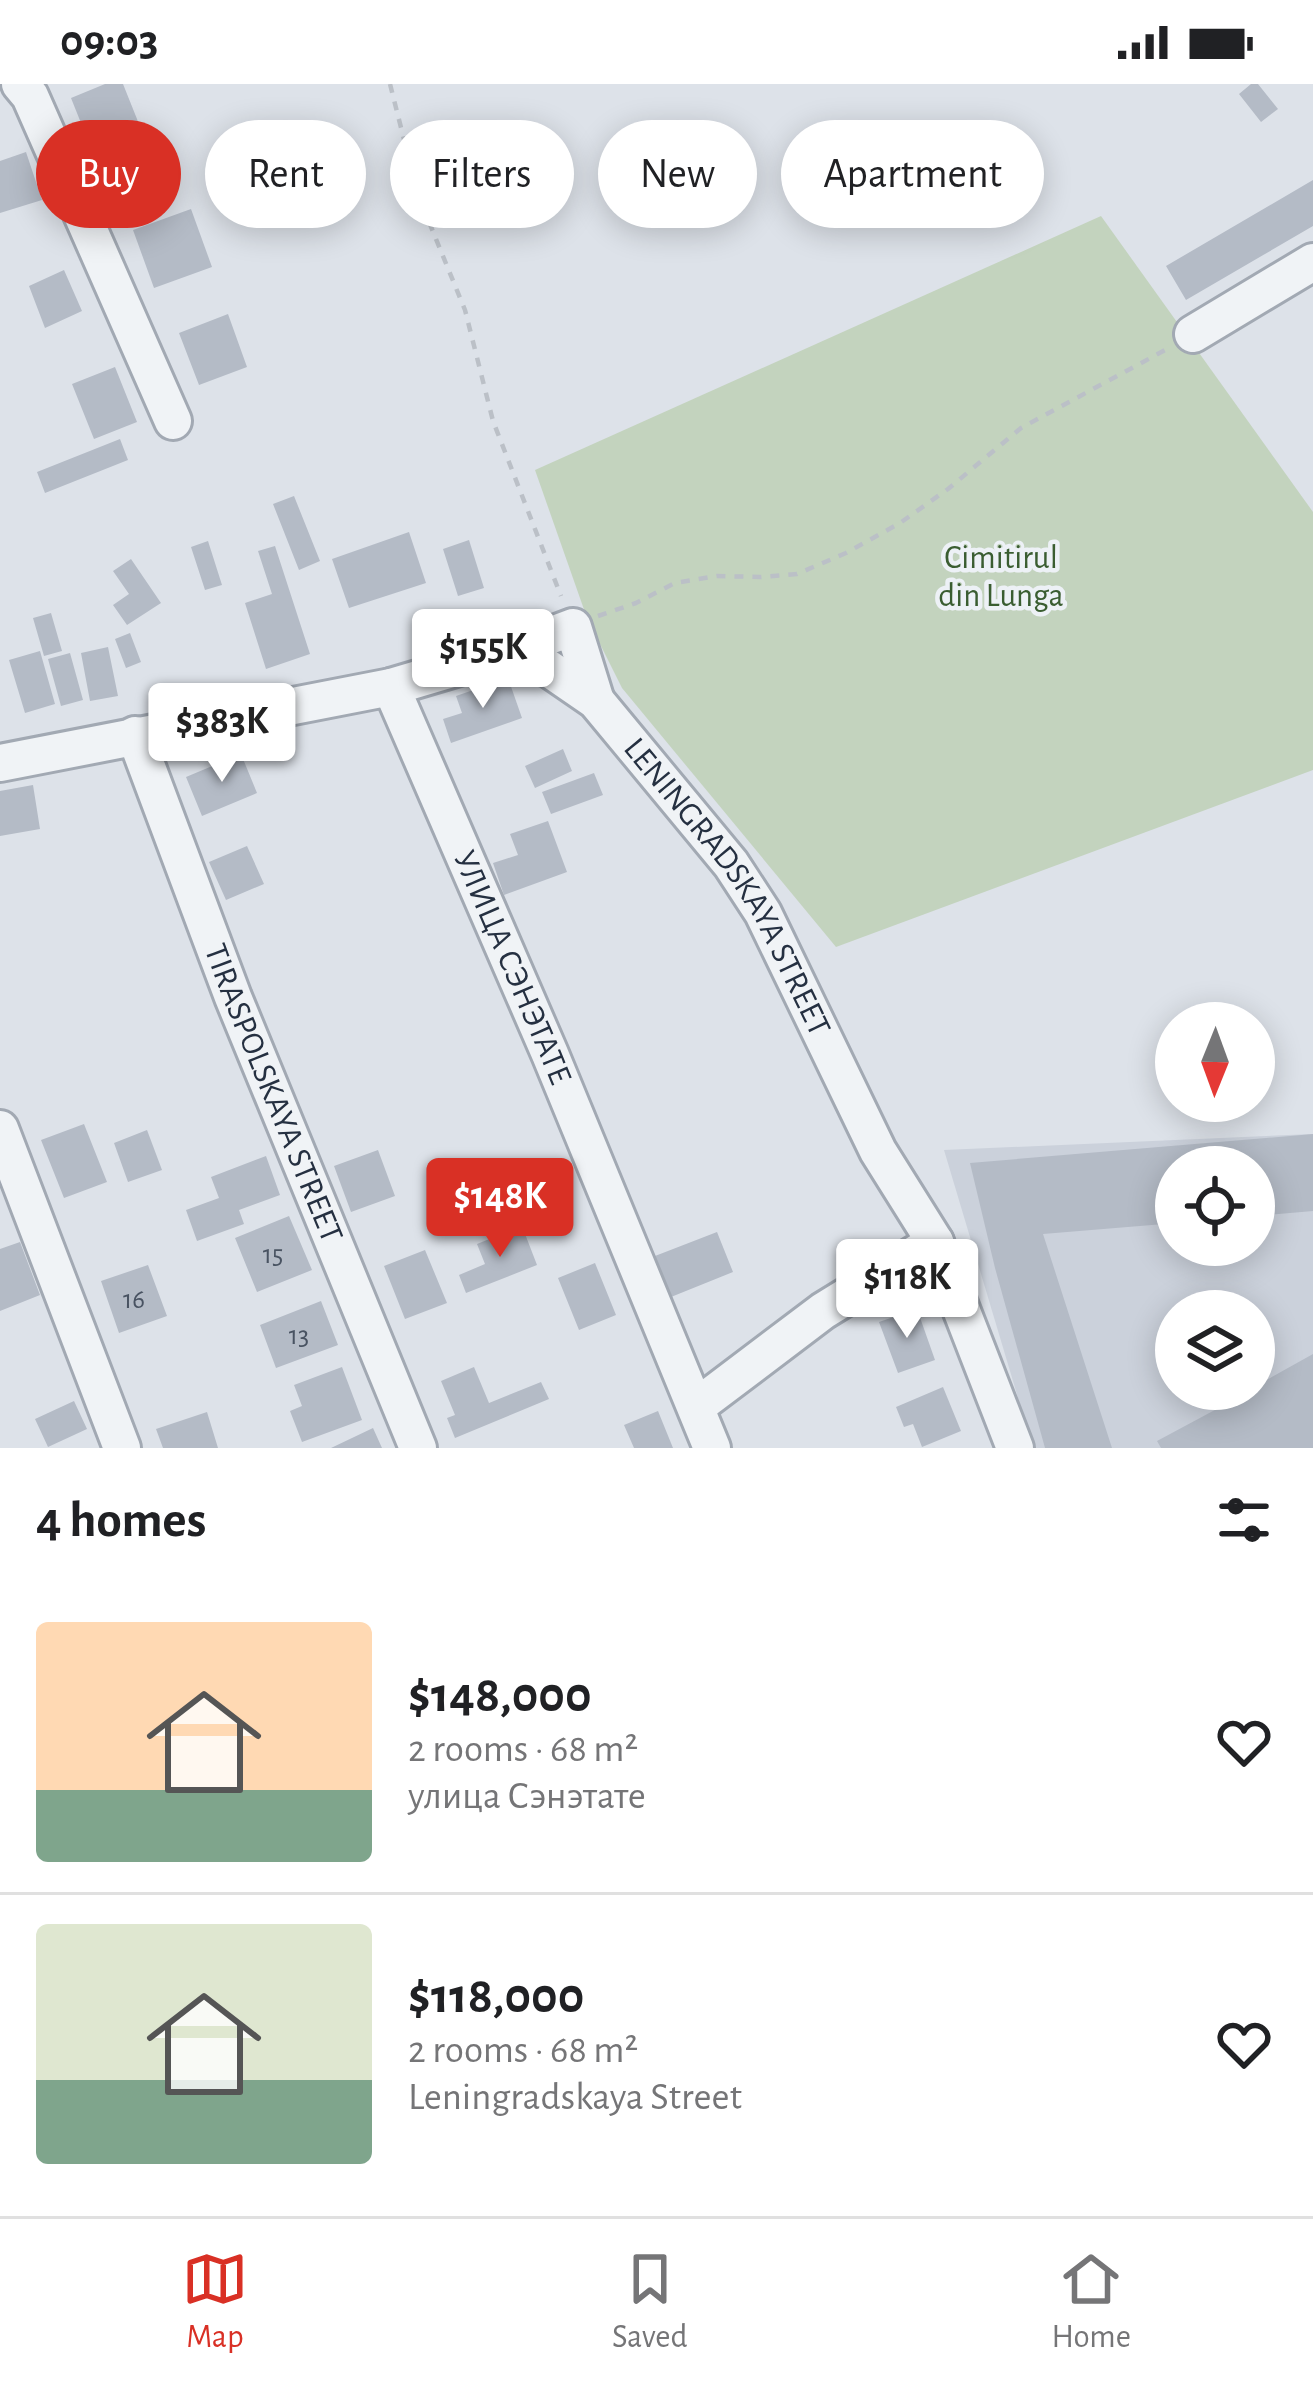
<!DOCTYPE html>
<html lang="en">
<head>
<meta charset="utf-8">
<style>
	:root { --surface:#fff; --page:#f2f2f2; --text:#202124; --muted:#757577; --line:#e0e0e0; --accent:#d93025 }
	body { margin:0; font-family:"Alegreya Sans",sans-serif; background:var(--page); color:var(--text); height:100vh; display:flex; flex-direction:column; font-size:45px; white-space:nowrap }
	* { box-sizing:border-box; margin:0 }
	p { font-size:39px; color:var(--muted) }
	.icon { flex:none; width:66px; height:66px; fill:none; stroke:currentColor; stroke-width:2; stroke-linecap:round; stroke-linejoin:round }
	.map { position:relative; height:1364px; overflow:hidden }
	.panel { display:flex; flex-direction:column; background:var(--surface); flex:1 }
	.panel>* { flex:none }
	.guide { position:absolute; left:36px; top:36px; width:1242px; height:108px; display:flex; gap:24px }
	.needle { width:78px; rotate:181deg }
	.fabs { position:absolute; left:1155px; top:918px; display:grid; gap:24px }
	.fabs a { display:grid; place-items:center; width:120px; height:120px; border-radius:50%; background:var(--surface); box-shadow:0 6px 30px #0003; font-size:60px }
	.price { position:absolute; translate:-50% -102px; padding:0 27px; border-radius:12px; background:#fff; color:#222; font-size:39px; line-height:78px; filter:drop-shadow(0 3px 6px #0008) }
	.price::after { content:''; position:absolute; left:50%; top:72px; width:36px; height:27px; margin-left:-18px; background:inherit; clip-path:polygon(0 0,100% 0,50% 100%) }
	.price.selected { background:var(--accent); color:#fff }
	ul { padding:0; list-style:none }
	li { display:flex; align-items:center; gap:36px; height:300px; padding:0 36px }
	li+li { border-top:3px solid var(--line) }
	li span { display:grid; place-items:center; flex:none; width:336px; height:240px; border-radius:12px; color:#555 }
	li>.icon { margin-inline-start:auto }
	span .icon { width:144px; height:144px; fill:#fffc; stroke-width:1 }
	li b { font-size:51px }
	h2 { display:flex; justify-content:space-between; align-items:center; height:144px; padding:0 36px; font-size:51px }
	.chip { padding:0 42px; border-radius:54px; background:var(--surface); box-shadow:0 6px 30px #0003; font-size:42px; line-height:108px }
	.chip.selected { background:var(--accent); color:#fff }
	.status { display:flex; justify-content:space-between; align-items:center; height:84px; padding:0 60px; background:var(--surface); direction:ltr }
	.status svg { height:33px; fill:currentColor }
	.tabs { display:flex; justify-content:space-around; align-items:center; height:168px; border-top:3px solid var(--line); background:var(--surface); font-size:33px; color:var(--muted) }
	.tabs a { display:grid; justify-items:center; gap:6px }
	.tabs .selected { color:var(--accent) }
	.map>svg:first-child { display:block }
</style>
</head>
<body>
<div class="status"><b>09:03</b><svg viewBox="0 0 49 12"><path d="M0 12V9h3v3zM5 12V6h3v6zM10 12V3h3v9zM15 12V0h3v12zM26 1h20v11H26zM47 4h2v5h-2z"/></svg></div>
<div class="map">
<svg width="1313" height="1364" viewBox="0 0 1313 1364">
	<rect width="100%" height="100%" fill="#dde2e9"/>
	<!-- built -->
	<path fill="#cbd1db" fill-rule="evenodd" d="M1313 1050V1364H1033L944 1066ZM1176 1083H1254V1161H1176ZM1176 1227H1254V1305H1176Z"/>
	<!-- green -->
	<path fill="#c3d3be" d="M1101 132 1313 428V686L836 863 622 604 587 534 535 386Z"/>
	<!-- building -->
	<path fill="#b4bbc6" d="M105 0H123L149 65 118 77 111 62 93 69 71 14Z
		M1251 0H1258L1278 25 1261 38 1239 10Z
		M26 68 42 116 0 129V77Z
		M1313 96V142L1186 216 1166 182Z
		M191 125 212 183 154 204 133 146Z
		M64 186 82 227 45 244 29 202Z
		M228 230 247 283 199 301 179 249Z
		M115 283 137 338 94 355 72 300Z
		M120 355 128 376 45 409 37 388Z
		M294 412 320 477 299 486 273 420Z
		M409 448 426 499 349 524 332 475Z
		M469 456 484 504 458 512 443 465Z
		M208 457 222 501 205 506 191 463Z
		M275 462 310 570 266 585 245 519 272 510 258 467Z
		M131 475 161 519 127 541 113 521 129 510 113 487Z
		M51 529 62 567 44 572 33 534Z
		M130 549 141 578 126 584 115 555Z
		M108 563 118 612 90 617 81 569Z
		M40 567 55 620 25 629 9 576Z
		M70 569 83 616 61 622 48 575Z
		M508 594 522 634 451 659 443 635 462 629 456 612Z
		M563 665 572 687 535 704 525 682Z
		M241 670 257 709 202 732 186 693Z
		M594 689 603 711 551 730 542 708Z
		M33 701 40 745 0 752V707Z
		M548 737 567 788 504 811 493 779 518 771 510 750Z
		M247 762 264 800 226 816 209 778Z
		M84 1040 107 1098 64 1114 41 1056Z
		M147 1046 162 1086 128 1098 114 1059Z
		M1313 1050V1127L1254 1132V1083H1176V1139L1043 1150 1112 1364H1045L995 1184 970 1079Z
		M378 1066 395 1112 351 1128 334 1082Z
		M266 1072 280 1111 239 1126 244 1140 197 1157 186 1126 219 1114 211 1093Z
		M289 1132 312 1186 257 1208 235 1154Z
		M522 1142 537 1181 466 1209 459 1191 485 1180 477 1160Z
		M717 1148 733 1188 671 1213 655 1172Z
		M20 1158 40 1211 0 1227V1165Z
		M425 1166 447 1219 405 1235 384 1182Z
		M595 1179 616 1231 579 1246 558 1194Z
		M148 1181 167 1232 119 1249 101 1197Z
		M321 1217 338 1261 276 1284 260 1241Z
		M917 1225 935 1276 898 1289 879 1238Z
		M1313 1270V1364H1161L1157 1357 1254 1305V1303Z
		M342 1283 362 1336 302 1358 290 1327 302 1322 294 1301Z
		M474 1283 489 1319 541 1298 549 1315 455 1354 447 1334 455 1331 441 1297Z
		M943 1303 961 1347 922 1363 913 1340 904 1343 896 1323Z
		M74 1317 87 1345 48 1363 35 1335Z
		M658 1327 673 1364H634L624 1341Z
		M207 1328 218 1364H163L156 1345Z
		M373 1344 382 1364H331Z"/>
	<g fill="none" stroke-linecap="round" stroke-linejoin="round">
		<defs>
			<g id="minor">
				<path d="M20 0 30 12 173 337"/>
				<path d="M1193 250 1313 178"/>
				<path d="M499 571 573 543 596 617"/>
				<path id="s1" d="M391 603 550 970 712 1364"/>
				<path id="s2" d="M135 651 233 913 418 1364"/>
				<path id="s3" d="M0 679 391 603 499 571 548 584 596 617 731 780 763 829 878 1067 935 1158 1015 1364"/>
				<path d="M0 1045 122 1364"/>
				<path d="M696 1323 823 1227 935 1158"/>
			</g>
		</defs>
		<!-- minor casing -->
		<use href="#minor" stroke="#a2a9b3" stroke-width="42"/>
		<!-- path -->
		<path stroke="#bbc0c7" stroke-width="4.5" stroke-dasharray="9 9" stroke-linecap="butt" d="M390 0 418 111 465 226 493 337 561 512
			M598 532 636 519 675 499 717 492 760 493 797 490 846 469 900 439 948 405 1021 344 1167 265"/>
		<!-- minor -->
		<use href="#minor" stroke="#f0f3f6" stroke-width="36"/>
	</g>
	<g text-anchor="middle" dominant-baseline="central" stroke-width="9" stroke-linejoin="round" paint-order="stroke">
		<!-- number labels -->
		<g font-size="27" fill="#495362">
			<text x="273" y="1170">15</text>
			<text x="134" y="1215">16</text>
			<text x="299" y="1251">13</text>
		</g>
		<!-- park labels -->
		<g font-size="33" fill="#3a5d31" stroke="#edf1f6">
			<text x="1001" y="474">Cimitirul<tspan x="1001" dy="38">din Lunga</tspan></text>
		</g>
		<!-- street labels -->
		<g font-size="33" fill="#253041" stroke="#edf1f6">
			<text stroke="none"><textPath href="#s3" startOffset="849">LENINGRADSKAYA STREET</textPath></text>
			<text stroke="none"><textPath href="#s1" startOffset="306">УЛИЦА СЭНЭТАТЕ</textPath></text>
			<text stroke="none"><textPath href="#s2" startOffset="384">TIRASPOLSKAYA STREET</textPath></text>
		</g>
	</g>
</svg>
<div class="fabs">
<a><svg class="needle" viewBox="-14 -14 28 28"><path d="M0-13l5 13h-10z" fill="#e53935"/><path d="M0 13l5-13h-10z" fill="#757577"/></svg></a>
<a><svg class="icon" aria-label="locate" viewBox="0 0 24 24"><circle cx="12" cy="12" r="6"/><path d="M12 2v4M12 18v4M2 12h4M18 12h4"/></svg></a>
<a><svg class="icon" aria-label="layers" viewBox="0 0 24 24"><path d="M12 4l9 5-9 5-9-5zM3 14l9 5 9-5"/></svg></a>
</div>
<b class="price" style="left:483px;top:627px">$155K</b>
<b class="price" style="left:222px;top:701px">$383K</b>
<b class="price selected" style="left:500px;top:1176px">$148K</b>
<b class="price" style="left:907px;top:1257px">$118K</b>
<div class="guide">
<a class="chip selected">Buy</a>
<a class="chip">Rent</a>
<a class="chip">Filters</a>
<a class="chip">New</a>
<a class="chip">Apartment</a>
</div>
</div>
<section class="panel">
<h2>4 homes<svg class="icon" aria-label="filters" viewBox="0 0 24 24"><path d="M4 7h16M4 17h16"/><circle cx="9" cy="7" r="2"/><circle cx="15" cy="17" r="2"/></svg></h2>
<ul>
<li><span style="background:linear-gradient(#ffd9b3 70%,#7fa58c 0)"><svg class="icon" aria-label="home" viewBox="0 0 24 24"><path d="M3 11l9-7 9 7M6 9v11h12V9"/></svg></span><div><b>$148,000</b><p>2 rooms · 68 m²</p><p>улица Сэнэтате</p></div><svg class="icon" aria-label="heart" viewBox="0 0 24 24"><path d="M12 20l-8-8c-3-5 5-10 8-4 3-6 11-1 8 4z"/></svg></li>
<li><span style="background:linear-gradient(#dfe7d0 65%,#7fa58c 0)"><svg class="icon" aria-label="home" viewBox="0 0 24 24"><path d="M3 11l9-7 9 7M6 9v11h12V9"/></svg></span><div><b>$118,000</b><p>2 rooms · 68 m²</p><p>Leningradskaya Street</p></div><svg class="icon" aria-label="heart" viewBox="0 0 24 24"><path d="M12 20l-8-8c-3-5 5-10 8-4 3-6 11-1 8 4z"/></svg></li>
</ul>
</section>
<nav class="tabs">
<a class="selected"><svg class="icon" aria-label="map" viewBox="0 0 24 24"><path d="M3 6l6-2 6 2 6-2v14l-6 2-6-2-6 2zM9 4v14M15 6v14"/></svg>Map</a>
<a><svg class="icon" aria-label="saved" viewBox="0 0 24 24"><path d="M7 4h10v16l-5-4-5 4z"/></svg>Saved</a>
<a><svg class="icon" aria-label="home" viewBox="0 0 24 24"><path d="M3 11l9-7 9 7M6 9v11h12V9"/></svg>Home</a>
</nav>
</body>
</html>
